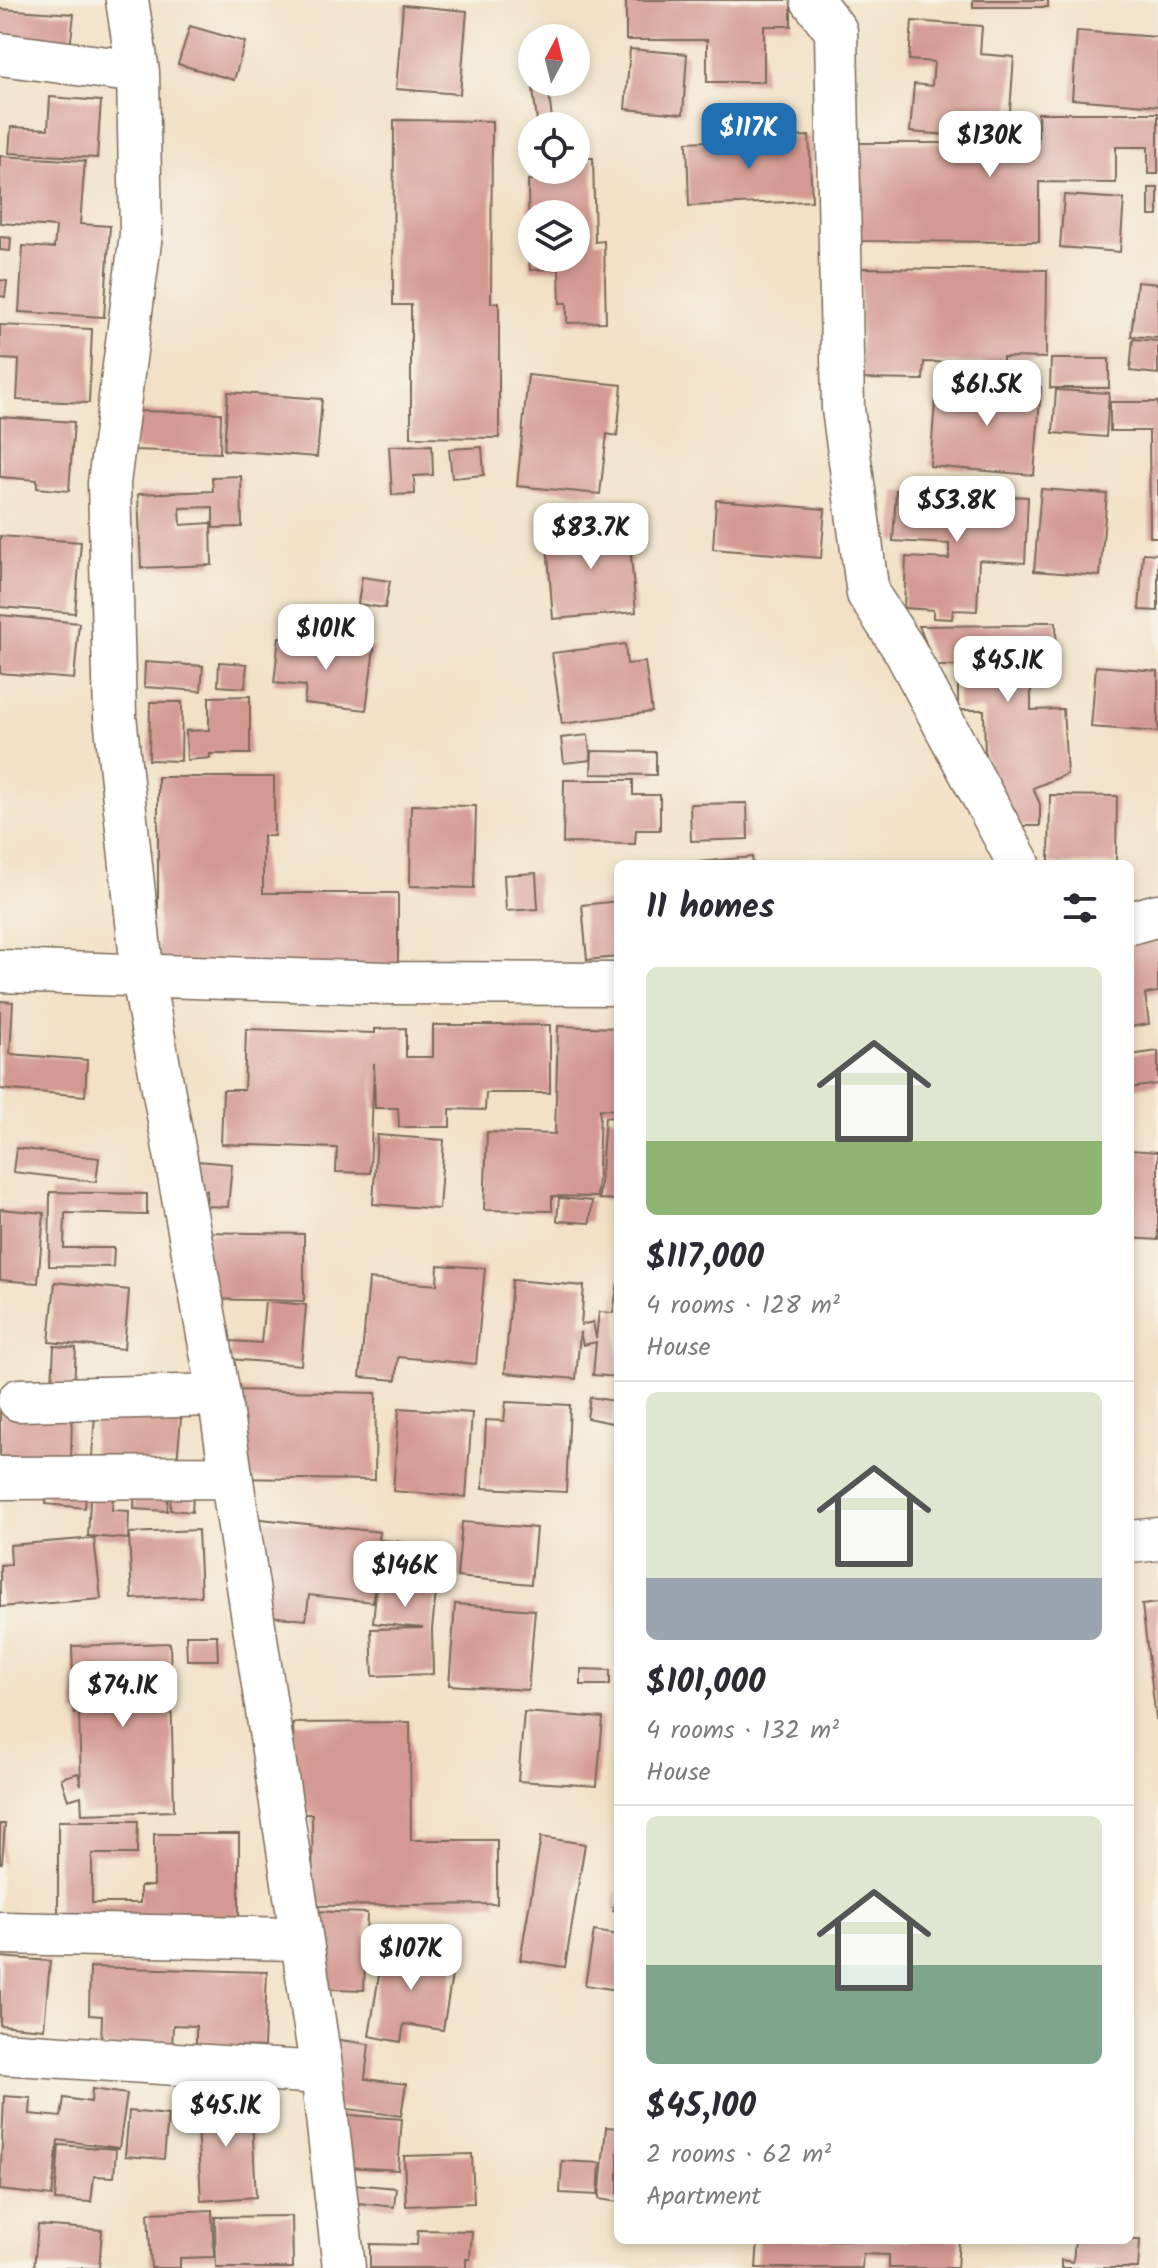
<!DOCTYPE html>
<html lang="en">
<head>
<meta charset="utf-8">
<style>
	:root { --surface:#fff; --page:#f7f7f7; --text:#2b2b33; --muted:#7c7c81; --line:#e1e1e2; --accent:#1f6fb2 }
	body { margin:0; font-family:Kalam,sans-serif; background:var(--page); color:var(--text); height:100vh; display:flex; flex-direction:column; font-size:30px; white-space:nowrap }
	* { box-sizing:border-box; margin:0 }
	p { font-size:26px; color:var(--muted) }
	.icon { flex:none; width:44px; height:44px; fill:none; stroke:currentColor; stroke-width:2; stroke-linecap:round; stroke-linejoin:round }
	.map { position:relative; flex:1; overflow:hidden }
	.drawer { position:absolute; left:614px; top:860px; width:520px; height:1384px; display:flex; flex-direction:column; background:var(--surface); border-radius:12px; box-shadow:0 4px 12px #0003 }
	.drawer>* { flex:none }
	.needle { width:52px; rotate:7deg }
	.buttons { position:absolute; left:518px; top:24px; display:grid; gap:16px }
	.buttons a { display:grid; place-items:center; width:72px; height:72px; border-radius:50%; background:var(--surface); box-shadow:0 4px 12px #0003; font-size:40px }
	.price { position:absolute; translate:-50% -68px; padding:0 18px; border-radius:16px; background:#fff; color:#222; font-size:26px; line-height:52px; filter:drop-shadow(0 2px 4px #0008) }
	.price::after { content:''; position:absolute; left:50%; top:48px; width:24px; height:18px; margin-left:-12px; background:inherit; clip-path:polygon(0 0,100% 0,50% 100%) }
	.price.active { background:var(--accent); color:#fff }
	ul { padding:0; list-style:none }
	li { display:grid; align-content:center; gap:16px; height:424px; padding:0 32px }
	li+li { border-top:2px solid var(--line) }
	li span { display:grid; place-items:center; height:248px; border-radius:12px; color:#555 }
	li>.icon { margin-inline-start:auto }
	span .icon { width:144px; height:144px; fill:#fffc; stroke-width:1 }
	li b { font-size:34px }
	h2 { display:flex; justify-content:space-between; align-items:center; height:96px; padding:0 32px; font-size:34px }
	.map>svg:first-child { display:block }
</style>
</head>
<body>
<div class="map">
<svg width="1158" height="2268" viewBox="0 0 1158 2268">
	<rect width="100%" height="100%" fill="#f7f3e8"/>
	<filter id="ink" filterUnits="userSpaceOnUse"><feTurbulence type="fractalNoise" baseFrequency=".0125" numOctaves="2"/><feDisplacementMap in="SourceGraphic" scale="16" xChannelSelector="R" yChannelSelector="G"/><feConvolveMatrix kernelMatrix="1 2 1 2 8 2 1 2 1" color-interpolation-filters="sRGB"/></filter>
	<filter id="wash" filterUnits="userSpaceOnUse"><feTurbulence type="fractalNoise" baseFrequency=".006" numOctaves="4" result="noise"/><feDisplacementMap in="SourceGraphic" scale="32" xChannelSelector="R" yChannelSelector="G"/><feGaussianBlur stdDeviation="1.8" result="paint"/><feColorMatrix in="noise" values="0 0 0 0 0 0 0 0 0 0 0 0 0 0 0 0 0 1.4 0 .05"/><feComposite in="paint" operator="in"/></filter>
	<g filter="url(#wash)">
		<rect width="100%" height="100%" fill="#f2e1c6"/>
		<g id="blocks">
			<!-- building -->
			<path fill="#d49a92" d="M626 0H791V26H764V82H707V40H626Z
				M973 0H1048V7H973Z
				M403 5 467 11 460 94 396 89Z
				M0 9 74 14 70 48 0 42Z
				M912 21 982 26 980 54 1014 57 1009 124 976 121 975 137 910 132 914 84 932 86 934 62 909 60Z
				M190 26 245 42 234 80 178 64Z
				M1077 31 1158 37V106L1072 99Z
				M630 49 687 54 683 114 625 109Z
				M548 87 552 119 537 121 533 89Z
				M50 97 101 101 97 158 9 153 11 127 48 129Z
				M1038 113H1158V174H1148V147H1116V183L1039 182V242L859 241V143H1038Z
				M394 120 492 121 491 303 499 302V438L411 437V305H393Z
				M809 136 812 201 689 206 687 142Z
				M0 156 85 161 80 224 110 226 104 317 19 312 23 246 54 248 56 227 0 223Z
				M576 158H593L595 242 604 241 606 322 567 323V303H560L559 269 530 270 529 258H576V214H532L529 254 528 180 553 179 552 170H576Z
				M1149 188H1158V216H1149Z
				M1064 195 1124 199 1120 252 1060 247Z
				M0 237 11 238 10 251 0 250Z
				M861 268 1047 270 1046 358 1003 357V363L924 362 923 380 860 379Z
				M0 280 7 281 5 297 0 296Z
				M1137 282 1158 284V338L1131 336Z
				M0 325 92 329 89 403 17 400 19 360 0 359Z
				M1133 339 1158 341V374L1130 371Z
				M1051 359H1109V388H1050Z
				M528 375 622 385 617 436 607 434 600 494 517 486Z
				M953 379 1041 387 1034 475 930 466 935 402 951 404Z
				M1056 390 1109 393 1106 437 1053 433Z
				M228 392 322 399 317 457 224 450Z
				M1110 402H1158V537H1150L1149 431H1110Z
				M136 411 221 413 220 453 135 450Z
				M0 417 74 422 69 491 37 488V480L0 477Z
				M432 445 433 475 414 476 415 494 392 495 389 446Z
				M482 447 484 475 452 478 449 449Z
				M241 476 242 527 213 528V507L180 508 181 525 211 523 212 565 141 568 138 494 213 491 212 477Z
				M1041 489 1107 494 1100 576 1034 571Z
				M896 490 1028 497 1025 563 979 560 977 611 953 610 952 619 933 618V610L904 608 906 557 949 559V544L893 541Z
				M716 500 825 509 821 558 713 549Z
				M628 523 636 612 553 619 546 529Z
				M0 536 81 542 75 613 0 607Z
				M1143 553 1158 554V611L1139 610Z
				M362 577 390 581 385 608 358 604Z
				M0 615 79 623 74 679 0 673Z
				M1035 622H1056L1057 676H1031V710L1063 709 1067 774 1033 788 1040 804V826H1015L985 755 984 710H958V666H935L919 626 1029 625Z
				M279 637 374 648 366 710 304 703 306 686 274 683Z
				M625 644 627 664 645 662 652 712 562 724 552 653Z
				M145 662 203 666 201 691 144 687Z
				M219 662 247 664 245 688 218 686Z
				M1096 666 1158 671V732L1091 727Z
				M250 696V754H210V758L187 760 186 731 209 730V697Z
				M150 702H182L181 761 149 760Z
				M588 735 591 760 564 763 561 738Z
				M592 751 656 752V775L591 774Z
				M158 777H274V836H263V893H398V965L158 966Z
				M564 780H633V795H660V830H636L635 844 563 843Z
				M1050 795 1117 796 1116 864H1049Z
				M747 803 748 839 691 841 690 804Z
				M411 805 476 806 474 888 410 886Z
				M752 857 753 864H699L698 862Z
				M536 873 538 909 506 911 504 875Z
				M618 901V957L587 960 582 905Z
				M1158 932V992L1145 994 1149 1024 1130 1027V936Z
				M0 1001 13 1002 10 1054 87 1060 85 1096 0 1089Z
				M433 1025H550V1093H486L485 1110 450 1109V1127H399L398 1108H375L374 1063 370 1173 336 1172 337 1148 221 1144 223 1090H244L246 1029 375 1033V1029L406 1028V1057H433Z
				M558 1026 618 1028V1110L600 1109 597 1197 552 1196V1211L484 1210 487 1132 555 1134Z
				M1158 1051V1084L1130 1088V1055Z
				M605 1117 618 1118V1200L599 1199Z
				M377 1135 444 1140 439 1209 373 1204Z
				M16 1148 99 1158 96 1182 13 1172Z
				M1130 1150 1158 1152V1240L1130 1238Z
				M185 1160 232 1164 228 1207 206 1206 207 1190 184 1189Z
				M50 1192 147 1194V1215L65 1213 64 1248H114L113 1267 49 1266Z
				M559 1198 592 1201 590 1223 557 1221Z
				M0 1209 44 1213 38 1283 0 1280Z
				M202 1232 304 1234V1301L201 1299Z
				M438 1265 485 1268 476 1364 398 1357 396 1380 360 1377 369 1279 437 1285Z
				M512 1280 584 1286 581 1325 593 1322 596 1338 599 1312 613 1313 618 1282V1377L593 1375 596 1342 583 1345 580 1332 576 1379 505 1373Z
				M55 1282 129 1290 124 1349 49 1342Z
				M265 1301 306 1305 301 1365 229 1359 231 1341 261 1343Z
				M54 1346 76 1348 74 1386 52 1385Z
				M229 1390 376 1393 375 1480 228 1478Z
				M590 1397 615 1401 612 1423 587 1418Z
				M96 1401 182 1407 177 1463 92 1457Z
				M506 1402 570 1405 566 1492 483 1488 486 1420 504 1421Z
				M0 1407 72 1408 71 1464 0 1463Z
				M399 1408 472 1413 466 1497 393 1491Z
				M172 1478 194 1479 192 1512 170 1510Z
				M135 1479 169 1481 167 1511 134 1509Z
				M47 1482 87 1485 85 1508 46 1504Z
				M91 1484H114L112 1510 129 1511 128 1539 88 1536Z
				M252 1518 380 1532 373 1602 309 1595 306 1620 242 1613Z
				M462 1522 536 1528 531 1584 457 1577Z
				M198 1530 201 1596 132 1599 129 1533Z
				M94 1538 101 1599 0 1607V1565L11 1564 10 1545Z
				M381 1540 441 1546 432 1629 433 1674 373 1676 371 1629 423 1628 373 1623Z
				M1158 1603V1719H1156L1142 1605Z
				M455 1604 535 1610 528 1690 449 1685Z
				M186 1635H217L218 1660H187Z
				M170 1643 174 1811 82 1814 81 1796 68 1800 61 1778 78 1773 81 1785 79 1713H74L72 1646Z
				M581 1669 610 1670V1685H581Z
				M524 1712 603 1718 597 1786 518 1781Z
				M410 1722 411 1840H497V1904L313 1906 312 1814H286L294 1761 293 1723Z
				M58 1821H138L137 1854H92V1903H140V1886H154V1834H239V1939L58 1928Z
				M0 1824H5L2 1863H0Z
				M541 1837 585 1844 565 1967 520 1960Z
				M616 1892H618V1912L613 1911Z
				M306 1911 367 1913 364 1990 303 1988Z
				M594 1931 618 1935V1990L585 1985Z
				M384 1945 455 1957 443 2030 404 2024 401 2042 369 2036Z
				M0 1957 50 1961 44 2029 0 2025Z
				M90 1967 267 1972 264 2047 196 2045V2026L173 2025 172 2049 101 2047 102 2016 89 2015Z
				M333 2039 369 2044 365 2079 406 2084 401 2116 325 2106Z
				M92 2089 127 2094 119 2148 58 2140 52 2196 0 2190 4 2096 31 2098 30 2114 61 2117 64 2098 91 2102Z
				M251 2098 256 2197 201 2201 196 2101Z
				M129 2111 168 2115 164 2159 125 2156Z
				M334 2114 402 2119 398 2170 330 2166Z
				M606 2127 618 2128V2202L599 2199Z
				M59 2145 116 2149 114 2177 94 2176 91 2202 55 2200Z
				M472 2154 474 2203 406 2206 404 2156Z
				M562 2161 600 2163 598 2195 560 2193Z
				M342 2183 396 2188 394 2207 340 2201Z
				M212 2210 214 2257 180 2258V2268H151L148 2213Z
				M292 2216 293 2268H216L215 2217Z
				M38 2225 102 2230 99 2268H34Z
				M418 2230 472 2231 470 2259H466V2268H370V2244L417 2245Z
				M758 2240H959L957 2268H889V2255L863 2254 862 2268H756Z
				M1075 2240H1140L1138 2268H1061V2260L1073 2262Z"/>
		</g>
	</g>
	<g filter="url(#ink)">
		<use href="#blocks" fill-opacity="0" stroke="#7b6a59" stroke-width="2"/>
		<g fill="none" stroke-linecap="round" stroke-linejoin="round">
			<defs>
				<path id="minor" d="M127 0 138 72 141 234 109 483 115 716 143 978 219 1395 322 2073 344 2268
					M812 0 836 31 843 409 868 594 904 649 1019 864
					M0 54 138 72
					M1130 923 1158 915
					M0 971 387 983 618 984
					M19 1400 219 1395
					M0 1478 231 1477
					M1130 1542 1158 1539
					M0 1933 301 1939
					M0 2053 322 2073"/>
			</defs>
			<!-- minor casing -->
			<use href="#minor" stroke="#7b6a59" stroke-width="45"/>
			<!-- minor -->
			<use href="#minor" stroke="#fff" stroke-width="42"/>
		</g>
	</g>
</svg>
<div class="buttons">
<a><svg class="needle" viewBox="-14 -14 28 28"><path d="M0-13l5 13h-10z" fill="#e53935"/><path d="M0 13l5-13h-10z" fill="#7c7c81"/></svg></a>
<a><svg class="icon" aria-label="locate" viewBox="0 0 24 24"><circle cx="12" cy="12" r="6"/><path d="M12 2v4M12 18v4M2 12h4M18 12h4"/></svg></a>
<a><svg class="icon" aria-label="layers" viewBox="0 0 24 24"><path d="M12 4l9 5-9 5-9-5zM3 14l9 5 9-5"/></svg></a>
</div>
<b class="price active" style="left:749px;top:171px">$117K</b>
<b class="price" style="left:990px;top:179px">$130K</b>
<b class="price" style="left:987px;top:428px">$61.5K</b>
<b class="price" style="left:957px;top:544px">$53.8K</b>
<b class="price" style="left:591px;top:571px">$83.7K</b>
<b class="price" style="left:326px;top:672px">$101K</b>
<b class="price" style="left:1008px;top:704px">$45.1K</b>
<b class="price" style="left:405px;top:1609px">$146K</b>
<b class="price" style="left:123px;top:1729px">$74.1K</b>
<b class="price" style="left:411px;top:1992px">$107K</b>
<b class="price" style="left:226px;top:2149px">$45.1K</b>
<section class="drawer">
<h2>11 homes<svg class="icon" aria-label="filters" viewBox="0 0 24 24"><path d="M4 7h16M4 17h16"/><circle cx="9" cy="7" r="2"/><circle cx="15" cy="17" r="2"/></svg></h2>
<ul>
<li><span style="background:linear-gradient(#dfe7d0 70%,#8fb573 0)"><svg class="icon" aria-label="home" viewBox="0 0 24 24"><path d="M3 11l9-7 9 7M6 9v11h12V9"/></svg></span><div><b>$117,000</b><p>4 rooms · 128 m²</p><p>House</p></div></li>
<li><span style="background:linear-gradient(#dfe7d0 75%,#9aa5b1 0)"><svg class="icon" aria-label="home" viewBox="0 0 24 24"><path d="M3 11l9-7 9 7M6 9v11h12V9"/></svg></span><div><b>$101,000</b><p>4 rooms · 132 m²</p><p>House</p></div></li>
<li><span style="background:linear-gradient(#dfe7d0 60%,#7fa58c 0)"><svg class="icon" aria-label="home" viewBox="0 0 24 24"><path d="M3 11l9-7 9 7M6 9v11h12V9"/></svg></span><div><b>$45,100</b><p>2 rooms · 62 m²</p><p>Apartment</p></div></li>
</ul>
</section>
</div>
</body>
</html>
